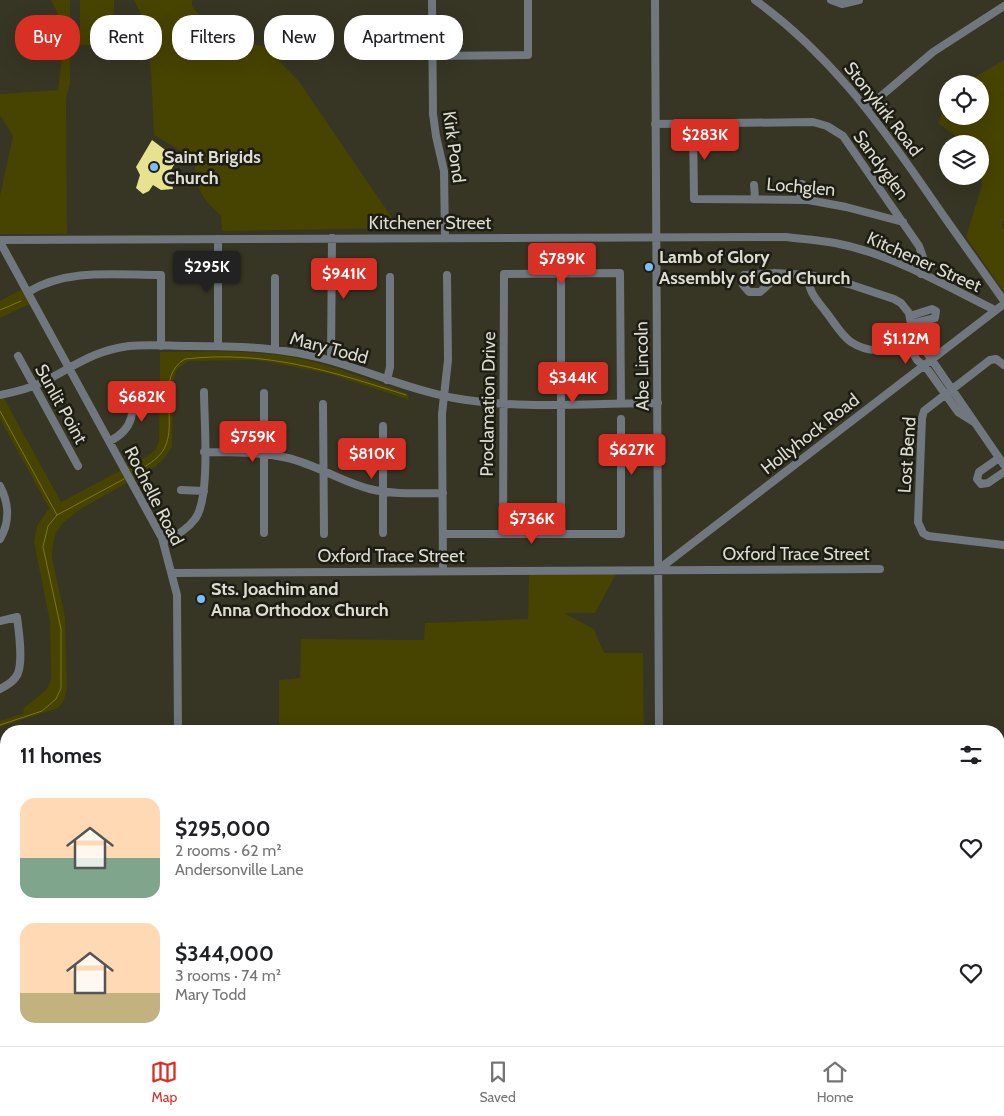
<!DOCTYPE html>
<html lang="en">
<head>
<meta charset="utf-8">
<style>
	:root { --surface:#fff; --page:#f6f6f6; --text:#202124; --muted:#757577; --line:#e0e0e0; --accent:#d93025 }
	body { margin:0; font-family:Cabin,sans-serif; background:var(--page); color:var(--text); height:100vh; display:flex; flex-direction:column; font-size:19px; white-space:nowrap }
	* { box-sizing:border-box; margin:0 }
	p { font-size:16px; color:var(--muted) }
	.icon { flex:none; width:28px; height:28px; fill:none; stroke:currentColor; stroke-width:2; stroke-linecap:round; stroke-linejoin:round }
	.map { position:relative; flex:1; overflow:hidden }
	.drawer { position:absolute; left:0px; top:725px; width:1005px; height:321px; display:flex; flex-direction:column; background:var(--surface); border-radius:20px 20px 0 0; box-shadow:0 5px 20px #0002 }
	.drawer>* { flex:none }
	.top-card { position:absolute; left:15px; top:15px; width:500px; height:45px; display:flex; gap:10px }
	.tools { position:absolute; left:939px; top:75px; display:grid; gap:10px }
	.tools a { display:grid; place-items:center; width:50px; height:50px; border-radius:50%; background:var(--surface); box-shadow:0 5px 20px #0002; font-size:25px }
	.price { position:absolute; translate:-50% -42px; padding:0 11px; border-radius:5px; background:var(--accent); color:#fff; font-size:16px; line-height:32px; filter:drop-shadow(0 1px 2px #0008) }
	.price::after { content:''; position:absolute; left:50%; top:30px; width:15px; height:11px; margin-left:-8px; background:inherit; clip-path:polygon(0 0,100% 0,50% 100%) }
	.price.current { background:#222; color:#fff }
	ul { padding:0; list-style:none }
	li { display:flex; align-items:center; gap:15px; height:125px; padding:0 20px }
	li span { display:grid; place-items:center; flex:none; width:140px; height:100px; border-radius:15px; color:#555 }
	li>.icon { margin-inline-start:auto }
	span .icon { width:60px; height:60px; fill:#fffc; stroke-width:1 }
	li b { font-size:21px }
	h2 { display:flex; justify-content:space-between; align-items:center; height:60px; padding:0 20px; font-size:21px }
	.tag { padding:0 18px; border-radius:20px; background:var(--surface); box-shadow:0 5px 20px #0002; font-size:18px; line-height:45px }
	.tag.current { background:var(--accent); color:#fff }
	.dock { display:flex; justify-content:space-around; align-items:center; height:70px; border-top:1px solid var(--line); background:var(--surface); font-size:14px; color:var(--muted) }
	.dock a { display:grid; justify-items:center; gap:2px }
	.dock .current { color:var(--accent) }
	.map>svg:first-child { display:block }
</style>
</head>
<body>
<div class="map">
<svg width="1004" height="1046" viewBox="0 0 1004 1046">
	<rect width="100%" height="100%" fill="#373523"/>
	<!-- green -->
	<path fill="#474300" d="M51 0H70V83L66 99 67 234H0V196L13 136 0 115V94L58 90 65 29Z
		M80 0H114V45H80Z
		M134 0H192V6L219 41 264 46 298 80 399 228 222 231 221 216C200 197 194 186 195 159L154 135 151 74 145 23Z
		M1004 60V220L1002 225 1004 230V292L966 237 982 185 980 144H967L938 123 947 100 948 116H980V84H963Z
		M22 289 30 304 0 318V301Z
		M160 352C196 352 232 350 268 354 317 358 363 378 408 394L409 400 330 374 269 362 253 360 189 361 177 369 173 381 172 447 165 457 155 467 79 510 63 523 56 533 53 544 52 558 65 617 67 688 64 700 58 708 0 727V721L23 713 24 708 47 689 51 679 50 622 34 542 37 526 49 508 0 419V391L61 502 146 457 155 450 159 441Z
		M529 574H616L595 613H564L594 629 604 653H643L644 731 279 730V680L300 678 301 639 424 640 425 623 528 619Z
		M6 775V820H0V777Z
		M6 856V1040H14L12 1046H0V857Z"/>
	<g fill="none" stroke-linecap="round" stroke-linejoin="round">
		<!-- stream -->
		<path stroke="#7c761e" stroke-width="1" d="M0 310 21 301
			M0 411 57 515
			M134 473C144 467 158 460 164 449 179 422 154 377 185 359 266 350 330 371 406 395
			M0 725 42 711 56 699 61 688V629L43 547 48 526 57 515 124 479"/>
	</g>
	<!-- building -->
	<path fill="#e7e28e" d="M152 140 168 152 169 150 179 156 164 182 171 180 173 189 161 190 153 185 149 191 143 194 136 188 140 175 136 167Z"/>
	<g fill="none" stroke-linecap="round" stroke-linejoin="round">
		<!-- minor -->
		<path stroke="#70777e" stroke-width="8" d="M432 0 433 114 436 136 444 171 445 238
			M655 0 659 731
			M755 0C826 51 876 118 925 189 951 227 978 264 1004 301
			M831 0 842 4 859 0
			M432 56 528 55V0
			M867 108 933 52 1004 6
			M655 124 813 122 827 126 843 136 919 246 923 257 921 274
			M693 124 694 199 808 200 846 207 903 222
			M754 185 755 198
			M800 200 802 184
			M218 239V346
			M0 240 785 237C802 239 819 240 835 243 892 254 944 285 995 310
			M0 242 162 538 177 595 178 731
			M775 273 769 284 760 292H749L743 285 742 277 744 275 775 273 809 275 849 284 894 299 901 303 909 313 911 324 908 336C895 353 869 354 851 342 841 335 834 322 826 312 817 300 807 291 809 275
			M561 274V534
			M28 292C68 268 115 275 161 275V346
			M910 316 932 309 936 311 935 318 911 324
			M908 336 927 353 1004 465
			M905 340 917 360 928 370 958 412 974 422
			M275 349V278
			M18 356 78 466
			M331 360 332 238
			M1004 365 996 359 990 360 924 411 922 418 918 522 923 533 928 536 1004 545
			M387 380 390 367V277
			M264 393V533
			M0 395C15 392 29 389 43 382 75 366 92 351 129 346 149 344 170 346 190 346 238 346 285 347 332 361 373 373 411 390 454 398 520 410 591 403 658 403
			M323 404 324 534
			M383 426V533
			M110 441C134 429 136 410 129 385
			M204 452C233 452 260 452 288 458 317 465 342 482 370 489 394 495 419 493 443 493
			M999 458 979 472 977 479 981 484 988 483 1004 472
			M0 486C9 503 10 522 0 539
			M181 490 204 491
			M443 534H621V419
			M503 534 504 274 620 273 621 403
			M164 541C176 536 187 530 195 519 211 498 204 420 204 392
			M659 569 1004 304
			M443 571 442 414 448 360 447 275
			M173 573 880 569
			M0 621 17 617C19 632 23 660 18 673 15 681 7 685 0 689
			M999 888H1004
			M999 927 1004 928
			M999 973 1004 964
			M430 1040V1046
			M661 1040V1046
			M144 1046 150 1040
			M963 1046 964 1040"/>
	</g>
	<!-- markers -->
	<g fill="#7dbef9" stroke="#1d1d14" stroke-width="2">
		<circle cx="154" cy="167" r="5"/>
		<circle cx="649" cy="267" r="5"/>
		<circle cx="201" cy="599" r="5"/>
	</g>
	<g text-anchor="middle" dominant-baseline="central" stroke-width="5" stroke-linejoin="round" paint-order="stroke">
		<!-- street labels -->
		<g font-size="18" fill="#dcdcd0" stroke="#1d1d14">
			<text transform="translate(883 109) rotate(52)">Stonykirk Road</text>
			<text transform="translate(454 147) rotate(82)">Kirk Pond</text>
			<text transform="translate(881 165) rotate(54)">Sandyglen</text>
			<text transform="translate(801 187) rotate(5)">Lochglen</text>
			<text x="430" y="223">Kitchener Street</text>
			<text transform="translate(924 262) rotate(24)">Kitchener Street</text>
			<text transform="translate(329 348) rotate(15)">Mary Todd</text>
			<text transform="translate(642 366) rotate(-91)">Abe Lincoln</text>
			<text transform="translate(61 404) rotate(61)">Sunlit Point</text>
			<text transform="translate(488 404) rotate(-89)">Proclamation Drive</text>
			<text transform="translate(810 434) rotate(-38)">Hollyhock Road</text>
			<text transform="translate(907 455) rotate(-86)">Lost Bend</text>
			<text transform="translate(154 496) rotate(63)">Rochelle Road</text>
			<text x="796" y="554">Oxford Trace Street</text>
			<text x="391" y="556">Oxford Trace Street</text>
		</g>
		<!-- poi labels -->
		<g font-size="18" font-weight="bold" fill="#dcdcd0" stroke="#1d1d14" text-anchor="start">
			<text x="164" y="157">Saint Brigids<tspan x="164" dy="21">Church</tspan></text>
			<text x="659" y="257">Lamb of Glory<tspan x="659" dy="21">Assembly of God Church</tspan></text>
			<text x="211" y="589">Sts. Joachim and<tspan x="211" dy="21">Anna Orthodox Church</tspan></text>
		</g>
	</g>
</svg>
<div class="tools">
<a><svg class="icon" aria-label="locate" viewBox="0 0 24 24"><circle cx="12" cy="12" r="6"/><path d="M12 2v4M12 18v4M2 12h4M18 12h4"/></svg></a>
<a><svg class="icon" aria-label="layers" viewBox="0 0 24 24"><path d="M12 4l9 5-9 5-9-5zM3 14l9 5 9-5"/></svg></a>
</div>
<b class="price" style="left:705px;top:161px">$283K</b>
<b class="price" style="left:562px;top:285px">$789K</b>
<b class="price current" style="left:207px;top:293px">$295K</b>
<b class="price" style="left:344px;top:300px">$941K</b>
<b class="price" style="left:906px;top:365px">$1.12M</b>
<b class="price" style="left:573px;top:404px">$344K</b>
<b class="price" style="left:142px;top:423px">$682K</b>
<b class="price" style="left:253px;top:463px">$759K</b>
<b class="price" style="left:632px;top:476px">$627K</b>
<b class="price" style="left:372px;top:480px">$810K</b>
<b class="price" style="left:532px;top:545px">$736K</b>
<div class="top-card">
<a class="tag current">Buy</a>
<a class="tag">Rent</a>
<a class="tag">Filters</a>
<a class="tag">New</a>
<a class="tag">Apartment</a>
</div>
<section class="drawer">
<h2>11 homes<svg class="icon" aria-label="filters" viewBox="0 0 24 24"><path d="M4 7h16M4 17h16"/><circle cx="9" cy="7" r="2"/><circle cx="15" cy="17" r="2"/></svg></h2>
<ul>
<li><span style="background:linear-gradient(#ffd9b3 60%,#7fa58c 0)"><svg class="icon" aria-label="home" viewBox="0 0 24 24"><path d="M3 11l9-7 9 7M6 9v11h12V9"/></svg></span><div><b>$295,000</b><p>2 rooms · 62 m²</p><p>Andersonville Lane</p></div><svg class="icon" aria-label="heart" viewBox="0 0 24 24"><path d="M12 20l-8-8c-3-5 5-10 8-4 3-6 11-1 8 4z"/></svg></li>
<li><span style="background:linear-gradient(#ffd9b3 70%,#c2b280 0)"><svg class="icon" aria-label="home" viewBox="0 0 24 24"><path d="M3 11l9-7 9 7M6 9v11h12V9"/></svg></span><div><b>$344,000</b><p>3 rooms · 74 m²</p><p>Mary Todd</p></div><svg class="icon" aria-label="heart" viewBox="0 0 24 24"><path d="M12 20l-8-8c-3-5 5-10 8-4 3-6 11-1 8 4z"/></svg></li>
</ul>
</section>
</div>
<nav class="dock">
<a class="current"><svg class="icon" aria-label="map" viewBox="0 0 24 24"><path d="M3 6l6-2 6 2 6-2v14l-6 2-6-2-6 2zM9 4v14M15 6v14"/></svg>Map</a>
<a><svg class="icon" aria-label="saved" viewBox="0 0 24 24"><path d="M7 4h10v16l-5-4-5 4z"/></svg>Saved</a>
<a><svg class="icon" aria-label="home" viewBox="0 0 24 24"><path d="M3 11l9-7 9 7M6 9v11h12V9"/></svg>Home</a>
</nav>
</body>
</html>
